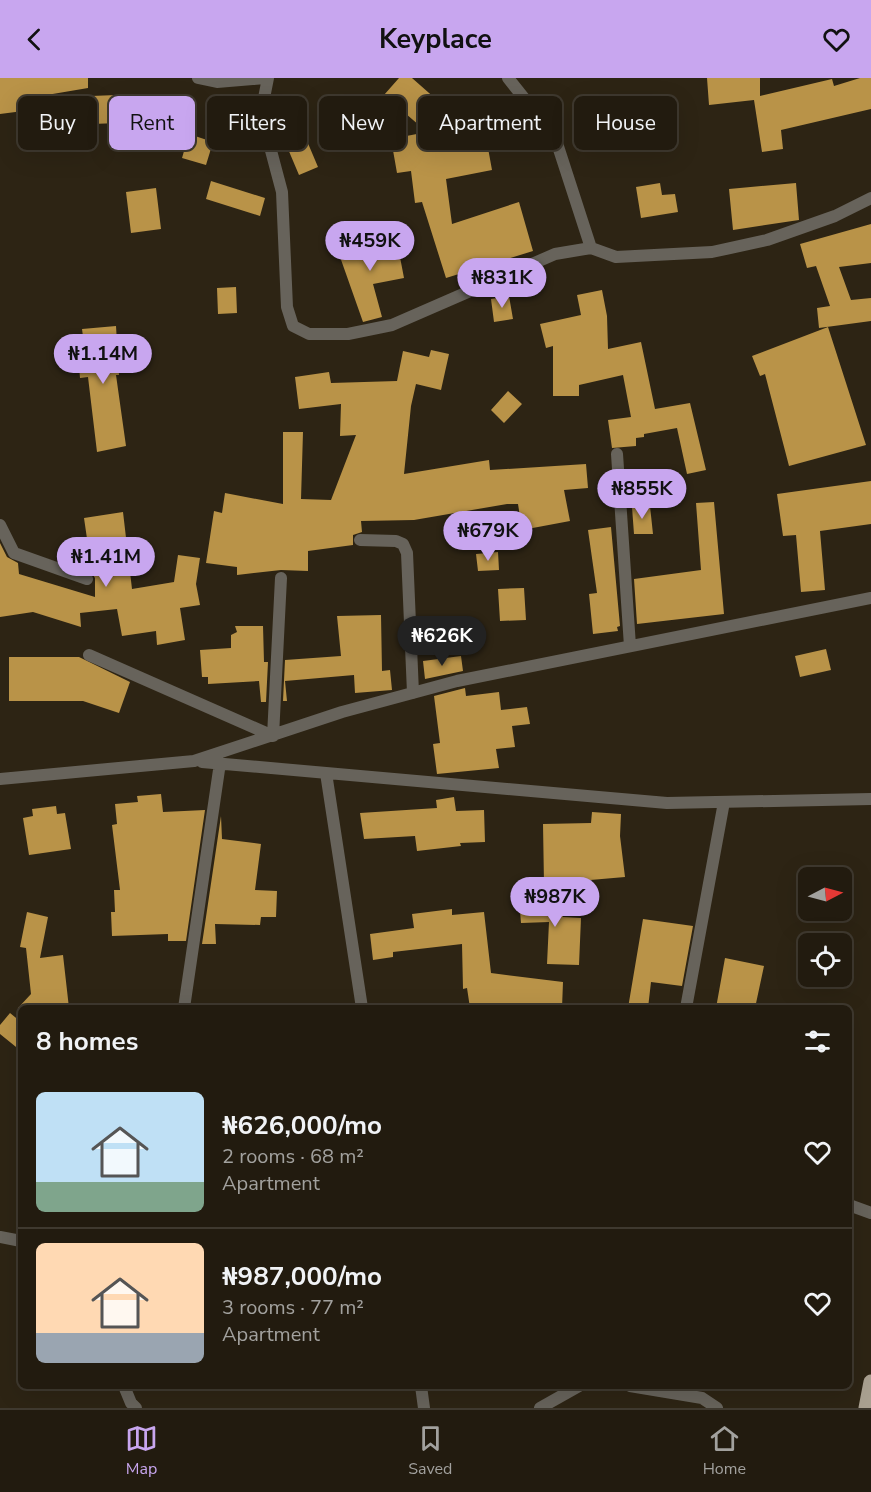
<!DOCTYPE html>
<html lang="en">
<head>
<meta charset="utf-8">
<style>
	:root { --surface:#221b0f; --page:#2e281d; --text:#f1f3f6; --muted:#a2a19e; --line:#3f392f; --accent:#c8a6ef }
	body { margin:0; font-family:"Nunito Sans",sans-serif; background:var(--page); color:var(--text); height:100vh; display:flex; flex-direction:column; font-size:22px; white-space:nowrap }
	* { box-sizing:border-box; margin:0 }
	p { font-size:20px; color:var(--muted) }
	.icon { flex:none; width:33px; height:33px; fill:none; stroke:currentColor; stroke-width:2; stroke-linecap:round; stroke-linejoin:round }
	.map { position:relative; flex:1; overflow:hidden }
	.sheet { position:absolute; left:18px; top:927px; width:834px; height:384px; display:flex; flex-direction:column; background:var(--surface); border-radius:9px; box-shadow:0 6px 24px #0002,0 0 0 2px var(--line) }
	.sheet>* { flex:none }
	.guide { position:absolute; left:18px; top:18px; width:836px; height:54px; display:flex; gap:12px }
	.needle { width:39px; rotate:84deg }
	.fabs { position:absolute; left:798px; top:789px; display:grid; gap:12px }
	.fabs a { display:grid; place-items:center; width:54px; height:54px; border-radius:9px; background:var(--surface); box-shadow:0 6px 24px #0002,0 0 0 2px var(--line); font-size:30px }
	.price { position:absolute; translate:-50% -51px; padding:0 14px; border-radius:21px; background:var(--accent); color:#111; font-size:20px; line-height:39px; filter:drop-shadow(0 2px 3px #0008) }
	.price::after { content:''; position:absolute; left:50%; top:36px; width:18px; height:14px; margin-left:-9px; background:inherit; clip-path:polygon(0 0,100% 0,50% 100%) }
	.price.active { background:#222; color:#fff }
	ul { padding:0; list-style:none }
	li { display:flex; align-items:center; gap:18px; height:150px; padding:0 18px }
	li+li { border-top:2px solid var(--line) }
	li span { display:grid; place-items:center; flex:none; width:168px; height:120px; border-radius:9px; color:#555 }
	li>.icon { margin-inline-start:auto }
	span .icon { width:72px; height:72px; fill:#fffc; stroke-width:1 }
	li b { font-size:26px }
	h2 { display:flex; justify-content:space-between; align-items:center; height:72px; padding:0 18px; font-size:26px }
	.pill { padding:0 21px; border-radius:9px; background:var(--surface); box-shadow:0 6px 24px #0002,0 0 0 2px var(--line); font-size:21px; line-height:54px }
	.pill.active { background:var(--accent); color:#111 }
	header { display:flex; justify-content:space-between; align-items:center; height:78px; padding:0 18px; background:var(--accent); color:#111; font-size:27px; font-weight:700 }
	.menu { display:flex; justify-content:space-around; align-items:center; height:84px; border-top:2px solid var(--line); background:var(--surface); font-size:16px; color:var(--muted) }
	.menu a { display:grid; justify-items:center; gap:3px }
	.menu .active { color:var(--accent) }
	.map>svg:first-child { display:block }
</style>
</head>
<body>
<header><svg class="icon" aria-label="back" viewBox="0 0 24 24"><path d="M15 5l-7 7 7 7"/></svg>Keyplace<svg class="icon" aria-label="heart" viewBox="0 0 24 24"><path d="M12 20l-8-8c-3-5 5-10 8-4 3-6 11-1 8 4z"/></svg></header>
<div class="map">
<svg width="871" height="1330" viewBox="0 0 871 1330">
	<rect width="100%" height="100%" fill="#2d2414"/>
	<!-- building -->
	<path fill="#b99348" d="M0 0H88V10L29 20 31 32 0 36Z
		M399 0H412L437 22 441 33 478 29 502 17 520 58 488 70 492 92 446 101 452 146 519 124 533 173 446 200 422 124 415 125 411 93 397 95 391 61 427 54 384 17Z
		M707 0H760V18L832 1 834 8 860 0H871V31L781 52 783 71 762 74 754 22 709 27Z
		M117 17 119 45 92 46 91 18Z
		M189 56 213 64 206 87 182 80Z
		M307 63 318 89 299 97 288 71Z
		M211 103 265 120 260 138 206 121Z
		M660 105 662 117 675 116 678 134 641 140 636 109Z
		M796 105 799 142 733 152 729 111Z
		M156 110 161 151 131 155 126 114Z
		M871 146V185L839 189 851 222 871 220V243L819 250 817 230 830 228 816 188 807 190 800 166Z
		M381 154 396 180 400 179 404 200 373 206 382 239 363 244 339 176Z
		M236 209 237 235 218 236 217 210Z
		M602 212 607 238 608 271 641 264 655 331 690 325 706 392 687 396 677 350 644 356V359L636 360V368L612 370 608 342 631 339 623 297 579 307V318H553V268L546 270 540 246 581 237 577 217Z
		M509 218 513 241 494 244 491 221Z
		M116 248 119 297H116L126 368 97 374 88 299 80 300 77 267 84 266 82 251Z
		M828 249 866 367 789 388 765 296 760 298 752 278Z
		M431 272 449 276 441 312 416 306 411 328 404 396 489 382 490 392 586 386 588 410 564 412 570 443 522 452 518 426H507L414 442 361 443 362 454 353 457V467L308 473V493L281 492 237 497V489L206 485 214 433 222 435 225 415 283 426V354H303L301 421 331 422 356 357 340 358 341 326 299 331 295 299 329 294 331 305 397 303 403 273 429 279Z
		M508 313 522 326 504 345 491 332Z
		M871 403V446L820 453 825 512 801 514 796 457 783 458 777 416Z
		M714 424 724 536 637 546 634 501 701 492 696 425Z
		M650 428 653 456H634L632 429Z
		M123 434 132 511 174 504 178 477 200 480 196 506 200 527 180 530 185 562 157 567 156 553 122 558 117 531 80 535 81 549 33 534 0 539V465L7 479 18 485 19 496 95 519V500L92 495 84 440Z
		M611 449 620 548 617 549 618 553 593 556 589 516 597 515 588 452Z
		M498 474 499 492 478 493 476 476Z
		M524 510 526 542 500 543 498 511Z
		M381 537 382 593 390 592 392 612 355 615 354 597 285 603 287 623H283L285 582 341 578 337 538Z
		M235 548H263L264 584H268L266 624H261L259 603 208 606V599H202L200 572 231 570V557L237 554Z
		M826 571 831 592 800 599 795 578Z
		M461 578 463 593 425 601 423 583Z
		M9 579H79L130 604 119 635 83 623H9Z
		M465 610 466 618 499 614 501 632 527 629 530 646 512 648 515 669 496 671 499 690 437 696 433 666 440 665 434 618Z
		M161 716 163 734 205 732 186 863H168V856L112 858 111 834H115L114 812H120L112 747 117 746 115 726 138 724 137 718Z
		M454 719 456 733 484 732 485 764 460 765 461 768 417 773 415 758 364 761 360 735 437 730 436 722Z
		M56 728 57 736 65 735 71 771 29 777 23 740 33 738 32 731Z
		M592 734 621 736 620 758 625 799 544 806 543 746 591 745Z
		M221 738 222 761 261 766 255 812 277 813 276 839H261L260 847 215 846 216 866H202Z
		M562 818 563 839 581 840 579 887 547 886 549 844 521 845 519 821Z
		M452 831V837L484 834 491 895 563 904 562 930H470L467 910 463 911 462 866 393 874V879L373 882 370 856 414 850 412 836Z
		M27 834 48 839 40 880 63 877 69 930H18L31 916 26 870 20 869Z
		M643 841 693 848 682 908 651 904 648 930H628Z
		M725 880 764 888 755 930H716Z
		M10 935 21 944V973L0 956V947Z"/>
	<g fill="none" stroke-linecap="round" stroke-linejoin="round">
		<!-- street -->
		<path stroke="#67635b" stroke-width="12" d="M198 0 217 4 265 0
			M268 0 261 35 282 114 287 229 293 248 309 256H348L392 247 555 176 591 170 616 179 712 174 767 162 835 138 871 120
			M508 0 555 59 591 170
			M617 376 630 568
			M0 447 14 475 87 501
			M360 462 396 463 403 466 407 475 413 615
			M89 577 273 658 281 500
			M202 684 667 725 871 721
			M326 695 362 930
			M0 701 194 683 342 634 457 603 871 520
			M184 930 220 685
			M686 930 724 724
			M849 1127 871 1135
			M0 1159 21 1163
			M124 1308 131 1325 136 1330
			M421 1308 424 1330
			M630 1308 702 1320 717 1330
			M540 1330 579 1308"/>
		<!-- primary -->
		<path stroke="#a9a090" stroke-width="15" d="M866 1330 871 1304"/>
	</g>
</svg>
<div class="fabs">
<a><svg class="needle" viewBox="-14 -14 28 28"><path d="M0-13l5 13h-10z" fill="#e53935"/><path d="M0 13l5-13h-10z" fill="#a2a19e"/></svg></a>
<a><svg class="icon" aria-label="locate" viewBox="0 0 24 24"><circle cx="12" cy="12" r="6"/><path d="M12 2v4M12 18v4M2 12h4M18 12h4"/></svg></a>
</div>
<b class="price" style="left:370px;top:194px">₦459K</b>
<b class="price" style="left:502px;top:231px">₦831K</b>
<b class="price" style="left:103px;top:307px">₦1.14M</b>
<b class="price" style="left:642px;top:442px">₦855K</b>
<b class="price" style="left:488px;top:484px">₦679K</b>
<b class="price" style="left:106px;top:510px">₦1.41M</b>
<b class="price active" style="left:442px;top:589px">₦626K</b>
<b class="price" style="left:555px;top:850px">₦987K</b>
<div class="guide">
<a class="pill">Buy</a>
<a class="pill active">Rent</a>
<a class="pill">Filters</a>
<a class="pill">New</a>
<a class="pill">Apartment</a>
<a class="pill">House</a>
</div>
<section class="sheet">
<h2>8 homes<svg class="icon" aria-label="filters" viewBox="0 0 24 24"><path d="M4 7h16M4 17h16"/><circle cx="9" cy="7" r="2"/><circle cx="15" cy="17" r="2"/></svg></h2>
<ul>
<li><span style="background:linear-gradient(#bfe0f5 75%,#7fa58c 0)"><svg class="icon" aria-label="home" viewBox="0 0 24 24"><path d="M3 11l9-7 9 7M6 9v11h12V9"/></svg></span><div><b>₦626,000/mo</b><p>2 rooms · 68 m²</p><p>Apartment</p></div><svg class="icon" aria-label="heart" viewBox="0 0 24 24"><path d="M12 20l-8-8c-3-5 5-10 8-4 3-6 11-1 8 4z"/></svg></li>
<li><span style="background:linear-gradient(#ffd9b3 75%,#9aa5b1 0)"><svg class="icon" aria-label="home" viewBox="0 0 24 24"><path d="M3 11l9-7 9 7M6 9v11h12V9"/></svg></span><div><b>₦987,000/mo</b><p>3 rooms · 77 m²</p><p>Apartment</p></div><svg class="icon" aria-label="heart" viewBox="0 0 24 24"><path d="M12 20l-8-8c-3-5 5-10 8-4 3-6 11-1 8 4z"/></svg></li>
</ul>
</section>
</div>
<nav class="menu">
<a class="active"><svg class="icon" aria-label="map" viewBox="0 0 24 24"><path d="M3 6l6-2 6 2 6-2v14l-6 2-6-2-6 2zM9 4v14M15 6v14"/></svg>Map</a>
<a><svg class="icon" aria-label="saved" viewBox="0 0 24 24"><path d="M7 4h10v16l-5-4-5 4z"/></svg>Saved</a>
<a><svg class="icon" aria-label="home" viewBox="0 0 24 24"><path d="M3 11l9-7 9 7M6 9v11h12V9"/></svg>Home</a>
</nav>
</body>
</html>
